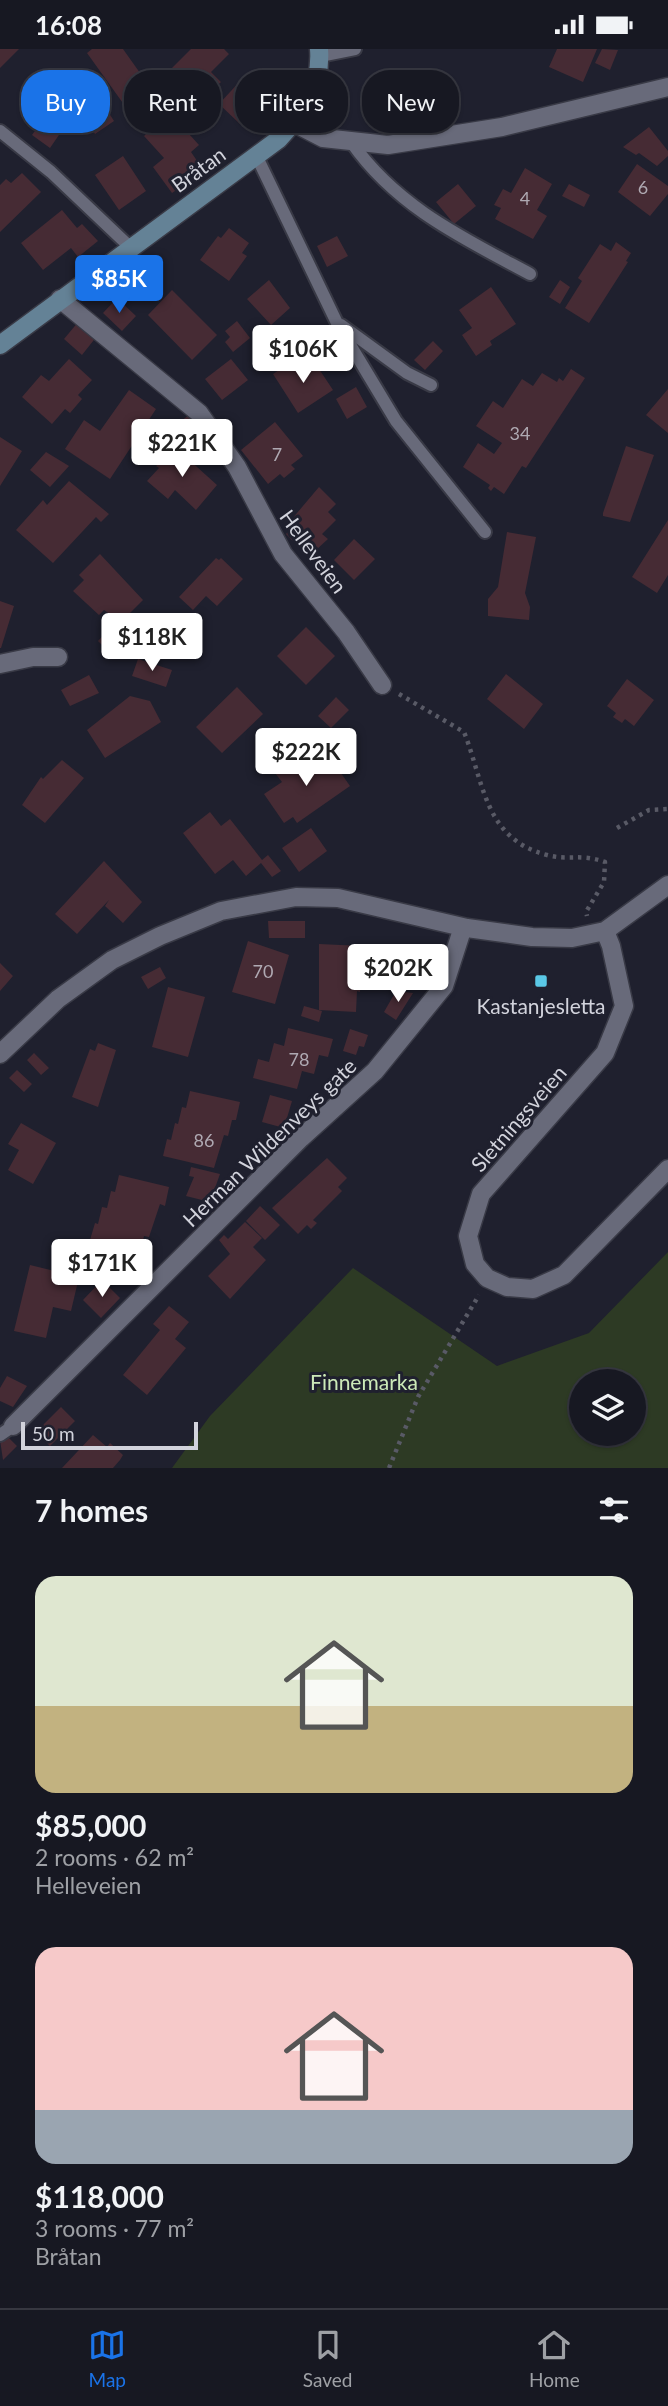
<!DOCTYPE html>
<html lang="en">
<head>
<meta charset="utf-8">
<style>
	:root { --surface:#171822; --page:#24252f; --text:#f1f3f6; --muted:#9ea0a5; --line:#363740; --accent:#1a73e8 }
	body { margin:0; font-family:Lato,sans-serif; background:var(--page); color:var(--text); height:100vh; display:flex; flex-direction:column; font-size:26px; white-space:nowrap }
	* { box-sizing:border-box; margin:0 }
	p { font-size:23px; color:var(--muted) }
	.icon { flex:none; width:38px; height:38px; fill:none; stroke:currentColor; stroke-width:2; stroke-linecap:round; stroke-linejoin:round }
	.map { position:relative; height:1419px; overflow:hidden }
	.details { display:flex; flex-direction:column; background:var(--surface); flex:1 }
	.details>* { flex:none }
	.top-card { position:absolute; left:21px; top:21px; width:626px; height:63px; display:flex; gap:14px }
	.fabs { position:absolute; left:569px; top:1320px; display:grid; gap:14px }
	.fabs a { display:grid; place-items:center; width:77px; height:77px; border-radius:50%; background:var(--surface); box-shadow:0 2px 5px #0004,0 0 0 2px var(--line); font-size:35px }
	.scale { position:absolute; left:21px; bottom:18px; width:177px; box-sizing:border-box; padding-left:7px; border:4px solid #d2d3dc; border-top:0; font-size:19px; line-height:24px; white-space:nowrap; color:#d2d3dc; -webkit-text-stroke:5px #1f202e; paint-order:stroke }
	.price { position:absolute; translate:-50% -60px; padding:0 16px; border-radius:7px; background:#fff; color:#222; font-size:23px; line-height:46px; filter:drop-shadow(0 2px 4px #0008) }
	.price::after { content:''; position:absolute; left:50%; top:42px; width:21px; height:16px; margin-left:-10px; background:inherit; clip-path:polygon(0 0,100% 0,50% 100%) }
	.price.selected { background:var(--accent); color:#fff }
	ul { padding:0; list-style:none }
	li { display:grid; align-content:center; gap:14px; height:371px; padding:0 35px }
	li span { display:grid; place-items:center; height:217px; border-radius:21px; color:#555 }
	li>.icon { margin-inline-start:auto }
	span .icon { width:126px; height:126px; fill:#fffc; stroke-width:1 }
	li b { font-size:30px }
	h2 { display:flex; justify-content:space-between; align-items:center; height:84px; padding:0 35px; font-size:30px }
	.chip { padding:0 24px; border-radius:28px; background:var(--surface); box-shadow:0 2px 5px #0004,0 0 0 2px var(--line); font-size:24px; line-height:63px }
	.chip.selected { background:var(--accent); color:#fff }
	.status { display:flex; justify-content:space-between; align-items:center; height:49px; padding:0 35px; background:var(--surface); direction:ltr }
	.status svg { height:19px; fill:currentColor }
	.tabs { display:flex; justify-content:space-around; align-items:center; height:98px; border-top:2px solid var(--line); background:var(--surface); font-size:19px; color:var(--muted) }
	.tabs a { display:grid; justify-items:center; gap:4px }
	.tabs .selected { color:var(--accent) }
	.map>svg:first-child { display:block }
</style>
</head>
<body>
<div class="status"><b>16:08</b><svg viewBox="0 0 49 12"><path d="M0 12V9h3v3zM5 12V6h3v6zM10 12V3h3v9zM15 12V0h3v12zM26 1h20v11H26zM47 4h2v5h-2z"/></svg></div>
<div class="map">
<svg width="668" height="1419" viewBox="0 0 668 1419">
	<rect width="100%" height="100%" fill="#1f202e"/>
	<!-- green -->
	<path fill="#2d3a24" fill-rule="evenodd" d="M668 1203V1419H172L210 1367 353 1219 497 1317 589 1284ZM581 1332H634V1384H581Z"/>
	<!-- building -->
	<path fill="#462b34" d="M0 0H19L0 19Z
		M92 0H123L150 38 140 46 144 53 134 62 128 54 125 57 87 4Z
		M191 0H224L229 5 211 23 221 33 199 54 168 23Z
		M557 0H597L583 33 549 18Z
		M602 0 618 1 610 21 595 14Z
		M242 30 264 50 240 75 219 55Z
		M69 34 98 55 85 72 79 68 65 86 61 83 50 99 32 86Z
		M107 61 114 72 95 85 88 74Z
		M169 63 199 96 191 103 204 122 172 144 153 118 164 109 144 87Z
		M649 78 668 102V107L657 117 639 104 636 106 623 98Z
		M123 107 146 142 119 161 95 126Z
		M637 115 668 137V145L650 167 618 143Z
		M525 119 552 135 537 161 547 167 533 190 495 170 501 159 494 156 503 140 511 144Z
		M22 124 41 143 0 183V136L6 130 11 134Z
		M458 135 476 157 454 175 436 153Z
		M569 135 590 146 584 158 562 147Z
		M62 161 77 179 82 175 98 192 78 208 71 199 43 221 21 194Z
		M229 179 249 194 242 204 247 207 229 232 200 211 218 187 221 189Z
		M337 187 348 207 327 218 317 197Z
		M616 193 631 204 626 212 628 213 589 274 565 259 582 232 578 229 600 195 611 202Z
		M269 231 290 259 271 276 247 250Z
		M560 231 570 238 560 255 549 248Z
		M491 238 516 275 490 292 492 296 476 307 462 286 472 279 459 261Z
		M172 241 217 286 192 311 148 266Z
		M117 249 136 267 122 282 103 264Z
		M79 272 97 287 82 306 64 290Z
		M237 272 250 289 233 303 225 293 230 288 225 282Z
		M433 292 443 302 425 321 414 311Z
		M69 310 92 331 78 346 82 350 70 364 65 360 52 375 22 348 41 326 49 332Z
		M231 310 248 331 222 351 205 330Z
		M296 310 303 322 315 314 333 341 298 364 273 325Z
		M571 320 585 329 526 419 522 417 504 445 494 438 491 442 488 439 490 436 463 418 478 394 494 405 502 394 476 377 493 352 503 359 522 330 533 337 542 324 557 333 559 329 563 332Z
		M356 338 367 358 347 370 336 350Z
		M668 340V384L646 366Z
		M129 341 156 360 110 430 65 400 84 371 100 382Z
		M191 364 207 385 195 394 179 374Z
		M275 373 303 407 291 416 295 420 284 429 280 425 268 435 241 401Z
		M0 388 22 402 0 437Z
		M626 397 654 406 630 473 603 467V464Z
		M176 399 217 436 196 461 175 441 168 450 147 432 159 419 156 417Z
		M46 403 69 417 50 438 30 421Z
		M69 432 109 465 101 473 96 468 53 514 16 481 43 451 47 456Z
		M319 438 336 455 328 463 336 471 322 485 328 490 316 501 303 494 299 498 286 485 290 481 286 477Z
		M668 471V526L657 544 632 528Z
		M507 483 536 488 525 544 530 558 529 571 488 567V550L498 538Z
		M354 490 375 510 354 531 334 511Z
		M100 505 143 551 121 573 104 561 99 566 73 542 84 531 79 526Z
		M216 509 219 511 221 509 243 530 217 557 206 547 193 561 179 548Z
		M0 552 14 557 1 599H0Z
		M117 572 133 589 112 606 98 592Z
		M306 578 335 607 306 636 277 607Z
		M138 610 172 621 166 638 132 627Z
		M506 625 543 655 524 680 487 650Z
		M89 626 99 644 70 657 61 641Z
		M627 630 654 651 634 677 625 670 622 674 613 668 616 664 607 657Z
		M237 638 263 665 222 704 196 678Z
		M130 647 150 652 161 673 105 709 87 681Z
		M336 648 349 661 331 679 318 667Z
		M323 704H327L350 737 297 774 293 768 284 774 264 745 282 733 275 724 291 713 297 722Z
		M62 711 84 729 45 774 22 756 41 728 43 730Z
		M210 763 221 777 230 770 262 811 268 806 281 822 272 828 261 814 246 827 233 811 215 825 183 784Z
		M311 779 327 802 299 823 282 799Z
		M104 812 142 853 123 874 105 857 109 851 77 885 55 865Z
		M268 872H305V889H269Z
		M248 892 289 906 275 955 232 943Z
		M319 895 362 897 361 910H371L370 928H361L360 943 357 942 356 963 319 961Z
		M0 914 13 927 0 942Z
		M160 918 166 929 148 940 141 928Z
		M168 938 205 948 188 1008 152 998Z
		M396 942 413 944 396 971 384 963Z
		M304 957 322 962 319 973 301 967Z
		M288 979 333 990 328 1008 319 1006 314 1025 302 1022 297 1040 253 1029 258 1010 269 1013 274 994 284 997Z
		M350 980 368 986 364 998 359 997 356 1006 343 1002Z
		M98 994 116 1001 98 1058 72 1048 90 1000 95 1002Z
		M34 1004 49 1019 41 1026 27 1011Z
		M17 1021 32 1035 24 1043 9 1029Z
		M190 1042 240 1053 236 1071H232L228 1087 224 1086 214 1119 163 1107 167 1090 171 1091 175 1074 178 1075 182 1058 186 1059Z
		M270 1046 292 1052 284 1079 262 1073Z
		M21 1074 56 1094 33 1135 8 1121 19 1101 8 1095Z
		M327 1109 347 1129 338 1138 342 1142 313 1171 317 1174 311 1180 307 1176 298 1185 272 1159Z
		M191 1118 220 1125 210 1153 186 1147 194 1128 189 1127Z
		M119 1126 169 1138 165 1157 160 1155 149 1188 144 1187 140 1204 90 1191 95 1174 98 1175 102 1158 107 1159 111 1142 115 1143Z
		M260 1157 280 1176 265 1191 246 1172Z
		M245 1173 262 1189 253 1198 266 1211 230 1250 208 1227 230 1205 219 1191 224 1186 228 1190Z
		M118 1202 139 1208 134 1228 113 1223Z
		M30 1216 79 1228 71 1262 53 1258 46 1289 14 1282Z
		M102 1231 120 1249 101 1269 83 1251Z
		M169 1257 189 1273 175 1290 186 1299 147 1346 123 1326 160 1281 153 1275Z
		M7 1327 27 1337 13 1358 0 1352V1339Z
		M61 1358 75 1372 50 1397 36 1383Z
		M5 1385 17 1397 3 1411 0 1391Z
		M93 1386 107 1398 110 1394 123 1406 120 1411 113 1419H62Z"/>
	<g fill="none" stroke-linecap="round" stroke-linejoin="round">
		<defs>
			<path id="service" d="M320 7 355 0
				M0 82 51 123 130 198
				M352 94C397 158 463 189 530 225
				M256 106 337 274 396 372 485 483
				M341 276 407 324 431 336
				M0 1386 13 1377"/>
			<path id="minor" d="M294 74 323 89 388 96 502 78 668 38
				M60 250 199 364 237 418 283 505 346 583 382 636
				M0 615 33 608H58
				M605 882 611 897 624 957 605 1004 481 1145 468 1187 475 1215 487 1229 507 1238 533 1240 564 1226 668 1120
				M0 1005 58 950 112 911 160 887 221 862 296 848 338 849 467 879 532 888 572 889 605 882 668 836
				M13 1377 301 1089 375 1022 444 937 463 878"/>
			<path id="secondary" d="M0 296 279 90C303 64 322 36 319 0"/>
		</defs>
		<!-- service casing -->
		<use href="#service" stroke="#393a46" stroke-width="16"/>
		<!-- minor casing -->
		<use href="#minor" stroke="#393a46" stroke-width="21"/>
		<!-- secondary casing -->
		<use href="#secondary" stroke="#393a46" stroke-width="21"/>
		<!-- path -->
		<path stroke="#595a66" stroke-width="4.5" stroke-dasharray="3.5 5" stroke-linecap="butt" d="M399 645 464 683C484 733 484 790 547 806 569 812 579 804 605 813L604 833 586 863 587 867
			M617 779 649 761 668 760
			M389 1419 418 1348 479 1246"/>
		<!-- service -->
		<use href="#service" stroke="#686a7a" stroke-width="12"/>
		<!-- minor -->
		<use href="#minor" stroke="#686a7a" stroke-width="18"/>
		<!-- secondary -->
		<use href="#secondary" stroke="#648296" stroke-width="18"/>
	</g>
	<!-- markers -->
	<rect fill="#5ac8e6" stroke="#1f202e" stroke-width="2.5" x="534" y="925" width="14" height="14" rx="3.5"/>
	<g text-anchor="middle" dominant-baseline="central" stroke-width="6" stroke-linejoin="round" paint-order="stroke">
		<!-- number labels -->
		<g font-size="18" fill="#afa9b2">
			<text x="643" y="138">6</text>
			<text x="525" y="149">4</text>
			<text x="520" y="384">34</text>
			<text x="277" y="405">7</text>
			<text x="263" y="922">70</text>
			<text x="299" y="1010">78</text>
			<text x="204" y="1091">86</text>
		</g>
		<!-- street labels -->
		<g font-size="21" fill="#d2d3dc" stroke="#1f202e">
			<text transform="translate(198 120) rotate(-36)">Bråtan</text>
			<text transform="translate(314 502) rotate(54)">Helleveien</text>
			<text transform="translate(518 1069) rotate(-49)">Sletningsveien</text>
			<text transform="translate(269 1093) rotate(-44)">Herman Wildenveys gate</text>
		</g>
		<!-- poi labels -->
		<g font-size="21" fill="#d2d3dc" stroke="#1f202e">
			<text x="541" y="956">Kastanjesletta</text>
		</g>
		<!-- park labels -->
		<g font-size="21" fill="#cce9b8" stroke="#1f202e">
			<text x="364" y="1332">Finnemarka</text>
		</g>
	</g>
</svg>
<div class="fabs">
<a><svg class="icon" aria-label="layers" viewBox="0 0 24 24"><path d="M12 4l9 5-9 5-9-5zM3 14l9 5 9-5"/></svg></a>
</div>
<div class="scale">50 m</div>
<b class="price selected" style="left:119px;top:266px">$85K</b>
<b class="price" style="left:303px;top:336px">$106K</b>
<b class="price" style="left:182px;top:430px">$221K</b>
<b class="price" style="left:152px;top:624px">$118K</b>
<b class="price" style="left:306px;top:739px">$222K</b>
<b class="price" style="left:398px;top:955px">$202K</b>
<b class="price" style="left:102px;top:1250px">$171K</b>
<div class="top-card">
<a class="chip selected">Buy</a>
<a class="chip">Rent</a>
<a class="chip">Filters</a>
<a class="chip">New</a>
</div>
</div>
<section class="details">
<h2>7 homes<svg class="icon" aria-label="filters" viewBox="0 0 24 24"><path d="M4 7h16M4 17h16"/><circle cx="9" cy="7" r="2"/><circle cx="15" cy="17" r="2"/></svg></h2>
<ul>
<li><span style="background:linear-gradient(#dfe7d0 60%,#c2b280 0)"><svg class="icon" aria-label="home" viewBox="0 0 24 24"><path d="M3 11l9-7 9 7M6 9v11h12V9"/></svg></span><div><b>$85,000</b><p>2 rooms · 62 m²</p><p>Helleveien</p></div></li>
<li><span style="background:linear-gradient(#f6c9c9 75%,#9aa5b1 0)"><svg class="icon" aria-label="home" viewBox="0 0 24 24"><path d="M3 11l9-7 9 7M6 9v11h12V9"/></svg></span><div><b>$118,000</b><p>3 rooms · 77 m²</p><p>Bråtan</p></div></li>
</ul>
</section>
<nav class="tabs">
<a class="selected"><svg class="icon" aria-label="map" viewBox="0 0 24 24"><path d="M3 6l6-2 6 2 6-2v14l-6 2-6-2-6 2zM9 4v14M15 6v14"/></svg>Map</a>
<a><svg class="icon" aria-label="saved" viewBox="0 0 24 24"><path d="M7 4h10v16l-5-4-5 4z"/></svg>Saved</a>
<a><svg class="icon" aria-label="home" viewBox="0 0 24 24"><path d="M3 11l9-7 9 7M6 9v11h12V9"/></svg>Home</a>
</nav>
</body>
</html>
